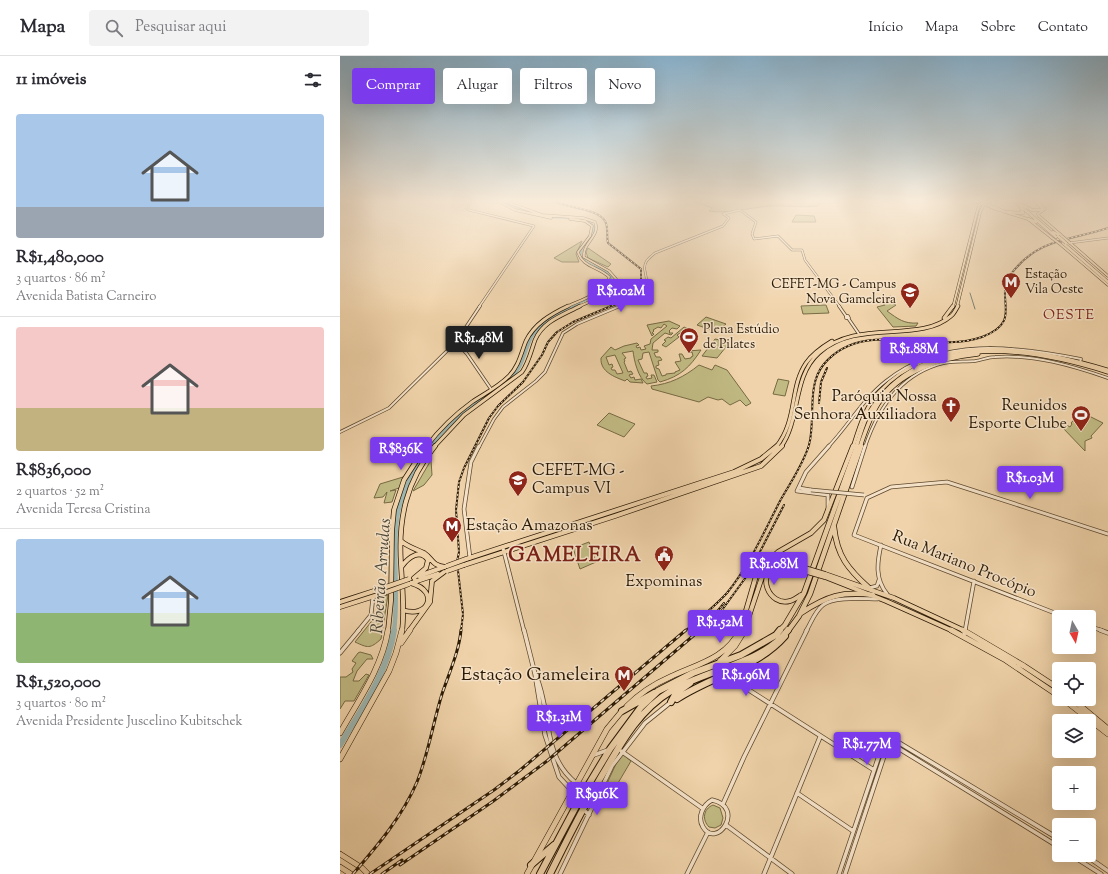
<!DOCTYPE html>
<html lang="pt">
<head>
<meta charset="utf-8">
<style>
	:root { --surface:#fff; --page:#f2f2f3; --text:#2b2b33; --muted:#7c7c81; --line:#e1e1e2; --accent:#7c3aed }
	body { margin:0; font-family:"Sorts Mill Goudy",serif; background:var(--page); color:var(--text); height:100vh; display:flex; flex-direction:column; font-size:15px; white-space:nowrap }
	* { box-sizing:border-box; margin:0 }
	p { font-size:13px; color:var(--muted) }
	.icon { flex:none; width:22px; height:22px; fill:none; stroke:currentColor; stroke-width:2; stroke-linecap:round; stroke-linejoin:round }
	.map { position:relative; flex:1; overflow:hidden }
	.side { display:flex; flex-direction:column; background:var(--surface); width:340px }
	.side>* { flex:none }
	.hud { position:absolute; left:12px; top:12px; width:380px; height:36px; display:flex; gap:8px }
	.needle { width:26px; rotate:171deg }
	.controls { position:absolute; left:712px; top:554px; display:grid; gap:8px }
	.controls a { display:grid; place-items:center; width:44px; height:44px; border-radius:4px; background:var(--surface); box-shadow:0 4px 16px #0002; font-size:20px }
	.price { position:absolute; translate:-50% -34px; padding:0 9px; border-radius:4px; background:var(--accent); color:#fff; font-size:13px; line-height:26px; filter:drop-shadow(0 1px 2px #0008) }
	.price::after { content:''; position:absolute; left:50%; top:24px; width:12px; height:9px; margin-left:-6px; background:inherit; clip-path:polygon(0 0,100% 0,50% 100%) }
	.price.on { background:#222; color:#fff }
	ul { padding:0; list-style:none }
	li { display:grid; align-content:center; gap:8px; height:212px; padding:0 16px }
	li+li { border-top:1px solid var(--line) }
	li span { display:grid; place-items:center; height:124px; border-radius:4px; color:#555 }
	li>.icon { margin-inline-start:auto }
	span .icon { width:72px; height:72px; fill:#fffc; stroke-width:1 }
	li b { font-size:17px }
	h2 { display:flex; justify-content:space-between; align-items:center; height:48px; padding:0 16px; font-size:17px }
	.pill { padding:0 14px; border-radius:4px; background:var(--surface); box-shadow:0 4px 16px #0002; font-size:14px; line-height:36px }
	.pill.on { background:var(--accent); color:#fff }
	header { display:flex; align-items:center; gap:24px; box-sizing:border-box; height:56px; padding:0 20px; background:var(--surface); border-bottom:1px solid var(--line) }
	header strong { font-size:19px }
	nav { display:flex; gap:22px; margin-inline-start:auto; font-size:14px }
	.search { width:280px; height:36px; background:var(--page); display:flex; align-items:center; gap:10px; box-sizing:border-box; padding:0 14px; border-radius:4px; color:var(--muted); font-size:15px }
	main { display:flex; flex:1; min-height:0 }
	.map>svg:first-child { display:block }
</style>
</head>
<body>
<header>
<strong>Mapa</strong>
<div class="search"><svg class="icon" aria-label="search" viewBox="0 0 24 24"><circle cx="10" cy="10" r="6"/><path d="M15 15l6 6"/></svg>Pesquisar aqui</div>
<nav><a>Início</a><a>Mapa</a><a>Sobre</a><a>Contato</a></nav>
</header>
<main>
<section class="side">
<h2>11 imóveis<svg class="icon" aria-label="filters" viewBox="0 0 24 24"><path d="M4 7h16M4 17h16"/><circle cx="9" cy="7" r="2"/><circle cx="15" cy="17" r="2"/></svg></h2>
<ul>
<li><span style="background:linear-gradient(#a9c7e8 75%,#9aa5b1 0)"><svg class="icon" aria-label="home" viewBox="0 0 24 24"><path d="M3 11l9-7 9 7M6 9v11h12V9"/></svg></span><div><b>R$1,480,000</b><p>3 quartos · 86 m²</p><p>Avenida Batista Carneiro</p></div></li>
<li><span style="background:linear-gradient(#f6c9c9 65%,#c2b280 0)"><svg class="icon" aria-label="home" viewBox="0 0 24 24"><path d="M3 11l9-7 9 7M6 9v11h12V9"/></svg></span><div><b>R$836,000</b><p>2 quartos · 52 m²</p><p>Avenida Teresa Cristina</p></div></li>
<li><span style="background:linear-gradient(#a9c7e8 60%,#8fb573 0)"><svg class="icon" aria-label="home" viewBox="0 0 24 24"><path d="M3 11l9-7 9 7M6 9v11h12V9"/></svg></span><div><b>R$1,520,000</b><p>3 quartos · 80 m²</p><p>Avenida Presidente Juscelino Kubitschek</p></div></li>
</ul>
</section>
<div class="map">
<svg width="768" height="818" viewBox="0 0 768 818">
	<rect width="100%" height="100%" fill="#f0d3aa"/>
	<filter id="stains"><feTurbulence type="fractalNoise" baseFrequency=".005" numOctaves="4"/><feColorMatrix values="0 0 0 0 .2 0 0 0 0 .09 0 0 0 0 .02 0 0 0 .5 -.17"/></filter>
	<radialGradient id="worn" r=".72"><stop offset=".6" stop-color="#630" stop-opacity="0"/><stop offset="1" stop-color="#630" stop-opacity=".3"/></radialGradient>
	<!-- green -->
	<path fill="#c1ba83" stroke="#766a44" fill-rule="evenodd" d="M353 145H478L480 147 478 150C461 152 445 149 428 150 410 152 385 158 369 155L372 152Z
		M456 159 474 160 476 166H452Z
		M242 185 236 198 239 206H222L214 202Z
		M248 192 271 208 268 211 248 202 246 196Z
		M550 240 556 243 550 246 556 249 547 255C558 263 564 268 578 267L576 270 553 271 537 251 545 249 540 246Z
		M486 249 489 257 463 258 461 250Z
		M366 261 386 268 377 276 357 269Z
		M329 265 340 270 337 273 332 272 329 275 330 276 329 277H333L331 279 325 277 313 287 312 294H318V296L314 297 316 301H320L322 304 318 305 319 309 316 310V312L319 313 322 320 326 319V318L335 317V316L340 314 335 306 341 305 339 298H342L345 303 351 302V301L353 300 352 296 349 297 348 295 361 294C350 311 341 320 320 326L318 324 309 296 303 297 302 303 298 304 304 317H307L308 320 306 321 307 323 312 322 311 319H314L317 326 307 328C298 322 294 304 293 295L282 297 286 302 284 303 285 305 284 306 288 316 291 315 293 318 289 319 291 322 294 321 295 324 301 323 303 327 290 326 287 323 285 325C275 321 260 316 261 302L271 291 275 294 284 290 297 287 299 289 296 290 297 292 300 291 301 294 306 293 304 290 310 288 311 283 327 270 324 268 321 272 318 271 313 274 314 275 312 277 314 278 312 280 307 269ZM275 299 283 317 277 318 275 314H272L271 312 273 311 272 308 269 309 266 301Z
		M344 271 356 276 348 283 342 281H346L349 278 347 275 344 277 346 274H345L337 279 339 281 326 291 322 289 326 285 324 284 328 281 331 282Z
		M375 283 390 286 377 302 362 300Z
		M359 309 372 314 375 309 387 314 411 347 406 350 400 344 390 349 382 343 378 344 368 341 359 346 312 333 311 330C330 328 344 321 359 309Z
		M438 323 449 325 445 340 433 338Z
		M741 356 763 367 751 380 752 382 745 385V395L722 371 723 367 730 371 732 368 731 367Z
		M269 357 295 368 284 381 257 369Z
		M91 404 92 419 84 429 73 435Z
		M63 421 64 424 59 432 50 435 56 434 52 446 44 447 47 436 43 441 34 442 40 428Z
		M249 486 256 506 240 513 233 492Z
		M48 539 41 583C30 593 28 592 15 586L35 561V557L39 556V552L42 551 39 549 40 542Z
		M20 596 31 599 33 603H27L17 615 13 625H19L26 618 29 619 14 645H5L0 653V621H6L13 616 12 613 16 607 12 605 18 597Z
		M281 697 291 705 271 739 264 734Z
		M373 749 380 752 383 762 381 769 375 772 369 771C362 764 363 753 373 749Z"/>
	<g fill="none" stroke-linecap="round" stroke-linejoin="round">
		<!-- stream -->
		<path stroke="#6e776c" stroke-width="1" d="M630 237 635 253"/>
		<!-- river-far3 -->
		<path stroke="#9cb6b1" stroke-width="2.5" d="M161 145 190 157
			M206 161 229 162
			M230 251 260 237 272 226 270 218 246 206 240 200 242 192 255 172 249 165 236 162"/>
		<!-- river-far2 -->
		<path stroke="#9cb6b1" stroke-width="3.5" d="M166 326C185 311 182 299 192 280 201 266 217 258 232 250
			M90 391C111 363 132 351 159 331"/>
		<!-- river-far1 -->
		<path stroke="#9cb6b1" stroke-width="4.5" d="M54 575C59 538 52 499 57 462 61 436 75 411 91 390"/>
		<!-- river -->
		<path stroke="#9cb6b1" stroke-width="6" d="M0 689C21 654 48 616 54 574"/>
		<defs>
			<path id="minor-far3" d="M131 145 126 152 129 154 194 170 139 251
				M383 158 400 154 416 166 412 178 414 183 438 180 452 194H462L465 204 500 251
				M729 187 768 182
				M278 251C289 246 304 237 306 224 307 221 305 217 305 215 303 206 309 202 315 197L383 170 389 162 383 158"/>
			<path id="minor-far2" d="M499 250 506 260
				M506 260H508L509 262H506Z
				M508 262 519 278
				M116 286 127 298 151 333
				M0 376 49 352 116 286 140 250
				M139 391 154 363 163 351 196 325 205 316 223 277 237 268 280 250
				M488 391C508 370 523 343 546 325 602 280 675 290 741 303L740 306
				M525 391C538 352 562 317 604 307 614 305 625 306 635 305 642 304 648 301 655 301 693 298 733 310 768 322"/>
			<path id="minor-far1" d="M512 431 525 390
				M459 432 471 434
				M488 454V439L457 435 466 416 489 390
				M541 489C537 507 535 523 547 538
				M163 492 184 575
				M130 502 124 453 131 406 139 390
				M529 532 537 530 539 524
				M725 561 514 479 527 442 551 431 607 426 768 478
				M749 570 763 575
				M18 575 31 559 33 541
				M466 575C471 567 475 555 483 549 494 540 524 543 538 543
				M625 575 634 525"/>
			<path id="minor" d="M184 574 195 618 205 679 219 721 232 735 242 752 249 759
				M760 574 768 577
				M624 579 625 574
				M0 597 19 574
				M390 618V621L397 626
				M196 620C212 656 201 699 236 727
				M377 624H385L401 629 534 714
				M545 684 719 791
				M281 695 362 752
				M254 699 268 694
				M457 737 513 775
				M372 744C406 751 377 794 363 771 357 761 363 749 372 744Z
				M383 748 404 701 467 574
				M386 769 452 818
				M731 799 761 818
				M745 799 768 815
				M220 818 272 710 305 667 331 646
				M347 818 368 776
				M424 818 480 681
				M499 818 546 679 719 783
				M505 818 550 682"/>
			<path id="major-far3" d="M158 145 175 154 211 162
				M164 145 202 159 243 162 255 166C261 180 242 187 244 201L269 215 276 223C271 239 252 244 238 251
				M697 145 705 153 698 158 699 160 721 179
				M634 147 640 145
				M644 148 658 154
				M668 157 688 163 712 182
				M729 186 768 220
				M720 188 768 229
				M226 251C238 245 268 236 269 221 259 211 242 211 238 196L250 180 252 170 245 165 230 163
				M613 251 637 156 639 150 645 145
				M617 251 640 157 644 148 649 145"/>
			<path id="major-far2" d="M604 262 613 250
				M86 391C99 374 114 359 132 346 144 338 158 331 169 320 179 310 181 297 186 285 194 268 211 258 228 250
				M94 391 124 359 182 316C189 306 191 295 195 284 203 265 223 259 240 250
				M436 391C458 364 449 332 466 307 473 297 482 291 492 285
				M441 391C461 363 452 321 479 297 517 262 579 288 611 260 614 258 616 253 618 250
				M513 391C519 372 525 351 539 336 597 273 695 292 768 314"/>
			<path id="major-far1" d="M61 485C68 491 76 493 84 497 93 503 91 509 105 511
				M126 503 394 416 421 403 437 390
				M124 509 275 460 421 410 442 390
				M62 510C68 502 80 492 88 504L86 512 74 522
				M457 513C451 512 444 509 438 511 415 517 429 551 450 545 454 544 458 541 461 539
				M485 518 554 542 625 575
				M79 520 104 511
				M485 521 546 545 613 575
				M74 526 98 518
				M0 546 37 534
				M0 551 44 537
				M63 554C87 563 101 536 71 527
				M48 575 51 545 52 475 54 454 64 424 86 390
				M62 575C65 553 62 530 61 508 58 463 66 425 95 390
				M69 575 90 546 92 525 104 516
				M400 575 416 520 421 511 438 496 471 477 484 464 513 390
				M404 575 424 515C434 504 446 507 458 510"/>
			<path id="major" d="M611 574 664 603 719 640
				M623 574 684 610 719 633
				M61 587 70 574
				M380 605 395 590 405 574
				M723 643 768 678
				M732 643 768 673
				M287 650C300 637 314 628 330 621 357 608 386 603 400 574
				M0 677C18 645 42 612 48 574
				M0 703 49 615 56 597 62 574
				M0 798 22 812 28 818
				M0 811 11 818
				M187 818 267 673 282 655"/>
			<path id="highway-far3" d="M649 145V149L665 156 683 157 681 152
				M675 145 716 181
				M682 149 692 154H702V152L695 145
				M688 163 696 166
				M713 176 721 180
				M723 187 768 226"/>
			<path id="highway-far2" d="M516 391C520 380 523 366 529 357 581 273 689 291 768 316
				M520 391C525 376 530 361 538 348 559 315 601 302 638 298"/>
			<path id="highway-far1" d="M494 471C497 500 508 513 529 532
				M461 557C487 540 502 535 533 539
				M439 575 445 569 464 537 517 390
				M448 575 459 560 470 538 521 390"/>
			<path id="highway" d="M337 643C373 619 416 613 445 580
				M331 646 336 637 350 627
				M282 655 314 637
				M232 735 244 740 258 737
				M191 809 214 789
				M200 818 241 741 270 693 301 651 318 635 353 617 401 599 436 579 440 574
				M210 818C228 782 246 745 267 711 284 682 301 653 331 635 365 614 424 607 448 574"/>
		</defs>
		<!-- minor-far3 casing -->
		<use href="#minor-far3" stroke="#5c482e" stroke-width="2.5"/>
		<!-- minor-far2 casing -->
		<use href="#minor-far2" stroke="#5c482e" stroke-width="3.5"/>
		<!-- minor-far1 casing -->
		<use href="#minor-far1" stroke="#5c482e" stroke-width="4.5"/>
		<!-- minor casing -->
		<use href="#minor" stroke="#5c482e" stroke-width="5"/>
		<!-- major-far3 casing -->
		<use href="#major-far3" stroke="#2a1904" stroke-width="3"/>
		<!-- major-far2 casing -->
		<use href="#major-far2" stroke="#2a1904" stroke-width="4.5"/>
		<!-- major-far1 casing -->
		<use href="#major-far1" stroke="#2a1904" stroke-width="5.5"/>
		<!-- major casing -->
		<use href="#major" stroke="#2a1904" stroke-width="6"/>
		<!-- highway-far3 casing -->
		<use href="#highway-far3" stroke="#2a1904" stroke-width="3.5"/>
		<!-- highway-far2 casing -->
		<use href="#highway-far2" stroke="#2a1904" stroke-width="5"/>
		<!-- highway-far1 casing -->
		<use href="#highway-far1" stroke="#2a1904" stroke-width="6"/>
		<!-- highway casing -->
		<use href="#highway" stroke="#2a1904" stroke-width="8"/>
		<!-- minor-far3 -->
		<use href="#minor-far3" stroke="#f5e2c8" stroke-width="1.5"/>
		<!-- minor-far2 -->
		<use href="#minor-far2" stroke="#f5e2c8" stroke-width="2"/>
		<!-- minor-far1 -->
		<use href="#minor-far1" stroke="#f5e2c8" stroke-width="3"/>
		<!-- minor -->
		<use href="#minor" stroke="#f5e2c8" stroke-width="3.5"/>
		<!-- major-far3 -->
		<use href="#major-far3" stroke="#f0d3aa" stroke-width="2"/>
		<!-- major-far2 -->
		<use href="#major-far2" stroke="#f0d3aa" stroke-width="3"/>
		<!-- major-far1 -->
		<use href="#major-far1" stroke="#f0d3aa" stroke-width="4"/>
		<!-- major -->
		<use href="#major" stroke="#f0d3aa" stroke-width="5"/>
		<!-- highway-far3 -->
		<use href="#highway-far3" stroke="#f0d3aa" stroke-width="2.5"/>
		<!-- highway-far2 -->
		<use href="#highway-far2" stroke="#f0d3aa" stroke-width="3.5"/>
		<!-- highway-far1 -->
		<use href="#highway-far1" stroke="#f0d3aa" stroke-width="4.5"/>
		<!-- highway -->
		<use href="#highway" stroke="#f0d3aa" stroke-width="6"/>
		<defs>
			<path id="rail-far1" d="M479 347 481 326 487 312
				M382 554 409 517 444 449
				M359 570 375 558 384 547
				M121 575 123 558 117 506 119 496 116 454 119 426 124 412 149 362 158 350 183 326 202 299 208 286 217 276 233 266 288 243 299 233 301 227V213L268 187C266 180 269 172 265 165 257 152 227 152 213 145
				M345 575C359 563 374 551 387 537 409 510 424 476 440 445 450 427 463 409 469 389 476 364 466 329 484 308 524 261 591 299 642 281 685 265 653 242 671 218 699 181 730 185 768 172
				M359 575 366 569"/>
			<path id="rail" d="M60 809 152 746 207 705 360 574
				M13 818C38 789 62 761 77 726 88 699 93 667 102 638 109 617 119 596 121 574
				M30 818 154 734 179 715 346 574
				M42 818 62 804"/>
		</defs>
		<!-- rail-far1 casing -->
		<use href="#rail-far1" stroke="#2a1904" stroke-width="2"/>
		<!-- rail casing -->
		<use href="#rail" stroke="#2a1904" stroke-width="3"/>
		<!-- rail-far1 -->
		<use href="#rail-far1" stroke="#f5e2c8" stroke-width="1" stroke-dasharray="2" stroke-linecap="butt"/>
		<!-- rail -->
		<use href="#rail" stroke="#f5e2c8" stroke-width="1.5" stroke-dasharray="4.5" stroke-linecap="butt"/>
		<defs>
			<path id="minor-bridge" d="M471 434 524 439"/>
			<path id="major-bridge-far1" d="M722 180 729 186
				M712 182 720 188"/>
			<path id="major-bridge" d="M107 510 126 503
				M458 510 485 518
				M457 513 485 521
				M107 515 124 509
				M37 534 69 523
				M44 537 69 528"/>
			<path id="highway-bridge" d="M718 180 726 187"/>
		</defs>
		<!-- minor-bridge casing -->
		<use href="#minor-bridge" stroke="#5c482e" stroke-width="4.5" stroke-linecap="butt"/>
		<!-- major-bridge-far1 casing -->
		<use href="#major-bridge-far1" stroke="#2a1904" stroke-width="3" stroke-linecap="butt"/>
		<!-- major-bridge casing -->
		<use href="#major-bridge" stroke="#2a1904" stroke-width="5.5" stroke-linecap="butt"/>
		<!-- highway-bridge casing -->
		<use href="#highway-bridge" stroke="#2a1904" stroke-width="3.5" stroke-linecap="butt"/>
		<!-- minor-bridge -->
		<use href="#minor-bridge" stroke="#f5e2c8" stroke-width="3"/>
		<!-- major-bridge-far1 -->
		<use href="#major-bridge-far1" stroke="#f0d3aa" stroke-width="2"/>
		<!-- major-bridge -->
		<use href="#major-bridge" stroke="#f0d3aa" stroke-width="4"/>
		<!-- highway-bridge -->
		<use href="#highway-bridge" stroke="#f0d3aa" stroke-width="2.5"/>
	</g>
	<!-- sky -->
	<linearGradient id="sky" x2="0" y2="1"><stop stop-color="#89b5d2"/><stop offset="0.56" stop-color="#f8ebd9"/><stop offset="1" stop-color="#f8ebd9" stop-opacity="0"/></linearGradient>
	<rect width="768" height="259" fill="url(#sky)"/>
	<!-- icons -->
	<defs>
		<symbol id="metro-pin" viewBox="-11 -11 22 30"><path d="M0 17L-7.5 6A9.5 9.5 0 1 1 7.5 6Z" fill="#8f2418" stroke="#f5e2c8"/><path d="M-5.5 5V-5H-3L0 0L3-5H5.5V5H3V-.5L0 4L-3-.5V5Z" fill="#fff"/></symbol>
		<symbol id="university-pin" viewBox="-11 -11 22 30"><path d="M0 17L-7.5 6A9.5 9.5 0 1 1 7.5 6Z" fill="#8f2418" stroke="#f5e2c8"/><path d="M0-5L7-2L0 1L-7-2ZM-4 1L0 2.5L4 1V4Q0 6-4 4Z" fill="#fff"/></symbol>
		<symbol id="stadium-pin" viewBox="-11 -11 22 30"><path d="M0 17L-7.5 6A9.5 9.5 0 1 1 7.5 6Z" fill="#8f2418" stroke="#f5e2c8"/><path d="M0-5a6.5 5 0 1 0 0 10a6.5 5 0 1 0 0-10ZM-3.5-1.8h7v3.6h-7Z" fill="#fff"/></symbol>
		<symbol id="church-pin" viewBox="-11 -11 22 30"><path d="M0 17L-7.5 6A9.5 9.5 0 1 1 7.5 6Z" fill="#8f2418" stroke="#f5e2c8"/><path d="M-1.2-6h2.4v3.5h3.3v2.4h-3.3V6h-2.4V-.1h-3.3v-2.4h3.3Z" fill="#fff"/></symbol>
		<symbol id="civic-pin" viewBox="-11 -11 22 30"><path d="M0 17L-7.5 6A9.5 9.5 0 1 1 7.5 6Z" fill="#8f2418" stroke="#f5e2c8"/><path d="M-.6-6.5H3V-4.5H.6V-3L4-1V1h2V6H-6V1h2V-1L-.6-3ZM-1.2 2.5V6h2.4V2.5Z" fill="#fff"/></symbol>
	</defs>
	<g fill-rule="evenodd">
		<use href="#metro-pin" x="660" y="215" width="22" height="30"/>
		<use href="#university-pin" x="559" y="225" width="22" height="30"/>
		<use href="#stadium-pin" x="338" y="270" width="22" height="30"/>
		<use href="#church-pin" x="600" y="339" width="22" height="30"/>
		<use href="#stadium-pin" x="730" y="348" width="22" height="30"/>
		<use href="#university-pin" x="167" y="413" width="22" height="30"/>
		<use href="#metro-pin" x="101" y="459" width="22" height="30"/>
		<use href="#civic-pin" x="313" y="488" width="22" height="30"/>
		<use href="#metro-pin" x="273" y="608" width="22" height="30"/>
	</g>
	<g text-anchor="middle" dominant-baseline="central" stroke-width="3" stroke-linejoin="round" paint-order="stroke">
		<!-- far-poi labels -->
		<g font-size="13" fill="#2a1904" stroke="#f5e2c8" text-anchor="start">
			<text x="685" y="219">Estação<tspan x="685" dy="15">Vila Oeste</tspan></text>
			<text x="556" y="229" text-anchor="end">CEFET-MG - Campus<tspan x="556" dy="15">Nova Gameleira</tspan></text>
			<text x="363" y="274">Plena Estúdio<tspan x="363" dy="15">de Pilates</tspan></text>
		</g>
		<!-- far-neighbourhood labels -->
		<g font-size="14" letter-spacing="1" fill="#7a1f14" stroke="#f5e2c8">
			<text x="729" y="260">OESTE</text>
		</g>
		<!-- poi labels -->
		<g font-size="16" fill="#2a1904" stroke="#f5e2c8" text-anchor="end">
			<text x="597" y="341">Paróquia Nossa<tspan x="597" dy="18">Senhora Auxiliadora</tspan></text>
			<text x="727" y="350">Reunidos<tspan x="727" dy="18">Esporte Clube</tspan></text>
			<text x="192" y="415" text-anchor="start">CEFET-MG -<tspan x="192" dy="18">Campus VI</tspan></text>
			<text x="126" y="470" text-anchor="start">Estação Amazonas</text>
			<text x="324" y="526" text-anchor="middle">Expominas</text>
		</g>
		<!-- street labels -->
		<g font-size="16" fill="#2a1904" stroke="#f5e2c8">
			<text transform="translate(624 509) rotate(22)">Rua Mariano Procópio</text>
		</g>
		<!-- water labels -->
		<g font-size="17" font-style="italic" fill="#4c4838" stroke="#f5e2c8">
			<text transform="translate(42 520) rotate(-86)">Ribeirão Arrudas</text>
		</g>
		<!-- near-poi labels -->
		<g font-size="19" fill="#2a1904" stroke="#f5e2c8" text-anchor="end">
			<text x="270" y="619">Estação Gameleira</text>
		</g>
		<!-- district labels -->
		<g font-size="20" font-weight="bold" letter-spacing="1" fill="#7a1f14" stroke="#f5e2c8">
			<text x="235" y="500">GAMELEIRA</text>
		</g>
	</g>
	<rect width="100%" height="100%" filter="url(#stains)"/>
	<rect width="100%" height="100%" fill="url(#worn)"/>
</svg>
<div class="controls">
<a><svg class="needle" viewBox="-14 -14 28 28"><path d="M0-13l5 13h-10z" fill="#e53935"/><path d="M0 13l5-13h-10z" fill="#7c7c81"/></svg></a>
<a><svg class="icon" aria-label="locate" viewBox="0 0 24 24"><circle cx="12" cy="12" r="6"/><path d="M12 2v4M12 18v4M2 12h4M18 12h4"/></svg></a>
<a><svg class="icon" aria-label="layers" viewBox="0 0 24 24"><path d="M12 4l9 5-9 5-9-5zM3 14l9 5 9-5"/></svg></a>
<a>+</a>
<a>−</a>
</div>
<b class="price" style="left:281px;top:257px">R$1.02M</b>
<b class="price on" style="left:139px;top:304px">R$1.48M</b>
<b class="price" style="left:574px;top:315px">R$1.88M</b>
<b class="price" style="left:61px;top:415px">R$836K</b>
<b class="price" style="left:690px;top:444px">R$1.03M</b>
<b class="price" style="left:434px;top:530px">R$1.08M</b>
<b class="price" style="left:380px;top:588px">R$1.52M</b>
<b class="price" style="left:406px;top:641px">R$1.96M</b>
<b class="price" style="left:219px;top:683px">R$1.31M</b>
<b class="price" style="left:527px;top:710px">R$1.77M</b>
<b class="price" style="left:257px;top:760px">R$916K</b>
<div class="hud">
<a class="pill on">Comprar</a>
<a class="pill">Alugar</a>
<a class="pill">Filtros</a>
<a class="pill">Novo</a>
</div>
</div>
</main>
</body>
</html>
